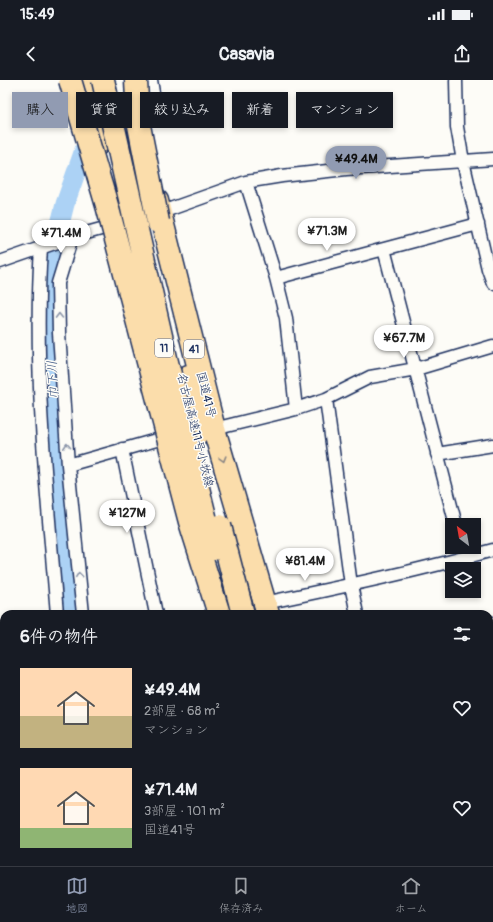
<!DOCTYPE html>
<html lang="ja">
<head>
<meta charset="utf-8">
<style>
	:root { --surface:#171b24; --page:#20242c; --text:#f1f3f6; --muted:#9ea1a6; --line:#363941; --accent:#919bb2 }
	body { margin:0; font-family:Pangolin,"Klee One",sans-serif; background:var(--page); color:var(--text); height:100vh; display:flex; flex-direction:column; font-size:15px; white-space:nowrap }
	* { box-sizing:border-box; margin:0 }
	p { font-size:13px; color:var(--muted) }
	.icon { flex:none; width:22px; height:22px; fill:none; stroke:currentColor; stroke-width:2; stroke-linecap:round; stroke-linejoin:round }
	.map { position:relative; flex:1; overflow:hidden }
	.side { position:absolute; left:0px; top:530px; width:493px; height:256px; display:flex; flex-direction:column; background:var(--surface); border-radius:12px 12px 0 0; box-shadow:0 2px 6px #0003 }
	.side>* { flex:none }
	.banner { position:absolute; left:12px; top:12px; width:469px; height:36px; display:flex; gap:8px }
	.needle { width:26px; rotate:329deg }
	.buttons { position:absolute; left:445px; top:438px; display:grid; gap:8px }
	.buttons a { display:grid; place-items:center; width:36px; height:36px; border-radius:0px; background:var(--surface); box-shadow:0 2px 6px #0003; font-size:20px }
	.price { position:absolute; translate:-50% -34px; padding:0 9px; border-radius:14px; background:#fff; color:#222; font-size:13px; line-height:26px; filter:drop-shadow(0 1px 2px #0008) }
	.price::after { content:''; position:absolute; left:50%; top:24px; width:12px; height:9px; margin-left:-6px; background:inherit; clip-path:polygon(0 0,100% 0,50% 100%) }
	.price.active { background:var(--accent); color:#111 }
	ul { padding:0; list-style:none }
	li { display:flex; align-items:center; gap:12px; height:100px; padding:0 20px }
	li span { display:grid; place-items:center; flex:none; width:112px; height:80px; border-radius:0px; color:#555 }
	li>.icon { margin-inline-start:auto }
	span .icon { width:48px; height:48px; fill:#fffc; stroke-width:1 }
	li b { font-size:17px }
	h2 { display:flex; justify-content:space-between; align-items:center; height:48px; padding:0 20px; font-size:17px }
	.pill { padding:0 14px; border-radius:0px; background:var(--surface); box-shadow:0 2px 6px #0003; font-size:14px; line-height:36px }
	.pill.active { background:var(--accent); color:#111 }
	.status { display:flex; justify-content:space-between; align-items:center; height:28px; padding:0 20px; background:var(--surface); direction:ltr }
	.status svg { height:11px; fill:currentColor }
	header { display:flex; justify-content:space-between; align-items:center; height:52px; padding:0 20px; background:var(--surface); font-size:18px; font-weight:700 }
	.tab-bar { display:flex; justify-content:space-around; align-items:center; height:56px; border-top:1px solid var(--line); background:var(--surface); font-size:11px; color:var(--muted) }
	.tab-bar a { display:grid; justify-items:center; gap:2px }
	.tab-bar .active { color:var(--accent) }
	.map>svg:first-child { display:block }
</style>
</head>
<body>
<div class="status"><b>15:49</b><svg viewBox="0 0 49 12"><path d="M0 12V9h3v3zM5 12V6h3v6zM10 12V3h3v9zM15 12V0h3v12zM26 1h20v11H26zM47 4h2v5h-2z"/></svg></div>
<header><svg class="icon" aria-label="back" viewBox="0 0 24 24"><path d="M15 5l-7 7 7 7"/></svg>Casavia<svg class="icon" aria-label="share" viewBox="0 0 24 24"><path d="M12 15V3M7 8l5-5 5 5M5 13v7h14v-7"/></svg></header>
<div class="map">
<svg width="493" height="786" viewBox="0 0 493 786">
	<rect width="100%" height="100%" fill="#fdfcf7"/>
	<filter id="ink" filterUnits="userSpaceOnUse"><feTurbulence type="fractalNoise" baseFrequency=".025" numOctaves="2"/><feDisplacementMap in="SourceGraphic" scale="8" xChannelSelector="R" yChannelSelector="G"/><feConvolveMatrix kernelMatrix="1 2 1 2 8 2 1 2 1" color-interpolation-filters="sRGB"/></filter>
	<g filter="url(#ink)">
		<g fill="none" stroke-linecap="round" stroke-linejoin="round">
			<!-- river -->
			<path stroke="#acd2f5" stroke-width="19" d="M69 534 58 404 50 237 56 160 65 124 84 70
				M489 671 493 670
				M79 786V782
				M107 786 116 782"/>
			<defs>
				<path id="street" d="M456 0 457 47 463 81 488 189 493 203
					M142 37 154 19 151 0
					M246 102 276 198 286 238 296 329
					M72 157 58 203 59 253 68 385 83 534
					M41 168C33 290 47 413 57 534
					M0 182 72 157 159 133 246 102 282 96 346 89 493 79
					M276 198 384 169
					M326 319 370 297 416 289 493 266
					M214 349 296 329 326 319 351 505 357 534
					M122 369 156 534
					M437 374 493 365
					M68 385 160 359
					M456 445 384 169 478 144
					M265 523C341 507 418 491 493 470
					M489 543H493
					M489 718 493 717
					M205 782 206 786
					M419 782 420 786"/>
				<path id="secondary" d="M0 674 4 683
					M50 782 51 786"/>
				<path id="highway" d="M87 0 96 66
					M157 121 214 349 268 534
					M189 296 196 355
					M489 614 493 612
					M0 751 4 750
					M294 782 295 786
					M313 782 314 786
					M335 782 336 786"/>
			</defs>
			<!-- street casing -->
			<use href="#street" stroke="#1b2f5e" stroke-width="15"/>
			<!-- secondary casing -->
			<use href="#secondary" stroke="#1b2f5e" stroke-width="21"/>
			<!-- highway casing -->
			<use href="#highway" stroke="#1b2f5e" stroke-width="25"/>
			<!-- street -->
			<use href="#street" stroke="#fdfcf7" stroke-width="12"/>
			<!-- secondary -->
			<use href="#secondary" stroke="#fdfcf7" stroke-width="18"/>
			<!-- highway -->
			<use href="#highway" stroke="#fbddab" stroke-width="22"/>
			<defs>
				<path id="highway-bridge" d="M70 0 108 129 190 442 219 534
					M103 0 166 278 213 469
					M136 0 138 40 142 61 158 142
					M220 446 243 534"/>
			</defs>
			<!-- highway-bridge casing -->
			<use href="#highway-bridge" stroke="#1b2f5e" stroke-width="25" stroke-linecap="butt"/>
			<!-- highway-bridge -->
			<use href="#highway-bridge" stroke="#fbddab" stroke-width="22"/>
		</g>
		<!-- one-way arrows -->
		<defs><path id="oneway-chevron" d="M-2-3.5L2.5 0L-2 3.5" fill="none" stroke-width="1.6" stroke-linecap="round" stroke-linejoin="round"/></defs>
		<g stroke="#8c96aa">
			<use href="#oneway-chevron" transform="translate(59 236) rotate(-91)"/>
			<use href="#oneway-chevron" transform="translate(67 366) rotate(-94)"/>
			<use href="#oneway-chevron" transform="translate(79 495) rotate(-96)"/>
		</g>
		<use stroke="#8b8684" href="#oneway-chevron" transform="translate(223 379) rotate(74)"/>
	</g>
	<g text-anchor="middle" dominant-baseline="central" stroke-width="3" stroke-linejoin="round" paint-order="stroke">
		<!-- shield labels -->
		<g fill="#fdfcf7" stroke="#5f6c8c" stroke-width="1">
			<rect x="155" y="259" width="18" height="18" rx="3"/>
			<rect x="184" y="260" width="20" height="18" rx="3"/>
		</g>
		<g font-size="11" font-weight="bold" fill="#1b2f5e">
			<text x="164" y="268">11</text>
			<text x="194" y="269">41</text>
		</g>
		<!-- street labels -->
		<g font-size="12" fill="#1b2f5e" stroke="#fdfcf7">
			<text transform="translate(206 315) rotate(76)">国道41号</text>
			<text transform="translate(195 350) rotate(76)">名古屋高速11号小牧線</text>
		</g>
		<!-- water labels -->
		<g font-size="13" font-style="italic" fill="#3f5884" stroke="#fdfcf7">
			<text transform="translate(53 300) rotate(-93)">巾下川</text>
		</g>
	</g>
</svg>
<div class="buttons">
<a><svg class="needle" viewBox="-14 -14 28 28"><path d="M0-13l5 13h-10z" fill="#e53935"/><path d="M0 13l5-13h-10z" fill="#9ea1a6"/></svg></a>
<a><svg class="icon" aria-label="layers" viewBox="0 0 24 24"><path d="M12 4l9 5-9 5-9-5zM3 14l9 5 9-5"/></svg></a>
</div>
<b class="price active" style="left:356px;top:100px">¥49.4M</b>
<b class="price" style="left:327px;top:172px">¥71.3M</b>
<b class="price" style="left:61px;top:174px">¥71.4M</b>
<b class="price" style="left:404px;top:279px">¥67.7M</b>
<b class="price" style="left:127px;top:454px">¥127M</b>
<b class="price" style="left:305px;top:502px">¥81.4M</b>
<div class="banner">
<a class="pill active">購入</a>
<a class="pill">賃貸</a>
<a class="pill">絞り込み</a>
<a class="pill">新着</a>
<a class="pill">マンション</a>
</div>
<section class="side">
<h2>6件の物件<svg class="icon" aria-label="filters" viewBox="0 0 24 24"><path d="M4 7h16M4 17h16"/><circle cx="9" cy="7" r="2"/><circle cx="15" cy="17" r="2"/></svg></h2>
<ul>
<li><span style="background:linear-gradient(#ffd9b3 60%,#c2b280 0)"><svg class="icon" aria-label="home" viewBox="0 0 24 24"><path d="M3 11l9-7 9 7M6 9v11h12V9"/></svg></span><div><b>¥49.4M</b><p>2部屋 · 68 m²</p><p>マンション</p></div><svg class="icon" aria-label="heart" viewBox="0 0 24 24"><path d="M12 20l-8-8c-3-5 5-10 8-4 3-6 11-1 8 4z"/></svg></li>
<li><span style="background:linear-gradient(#ffd9b3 75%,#8fb573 0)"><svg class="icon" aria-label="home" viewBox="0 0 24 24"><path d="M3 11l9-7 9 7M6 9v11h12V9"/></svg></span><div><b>¥71.4M</b><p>3部屋 · 101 m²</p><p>国道41号</p></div><svg class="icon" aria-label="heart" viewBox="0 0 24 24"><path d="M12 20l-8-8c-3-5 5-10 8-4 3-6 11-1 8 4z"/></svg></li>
</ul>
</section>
</div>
<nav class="tab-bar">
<a class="active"><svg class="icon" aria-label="map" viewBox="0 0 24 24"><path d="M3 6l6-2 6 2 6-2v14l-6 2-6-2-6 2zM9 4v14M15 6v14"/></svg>地図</a>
<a><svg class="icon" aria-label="saved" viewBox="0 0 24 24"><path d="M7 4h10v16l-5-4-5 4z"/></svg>保存済み</a>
<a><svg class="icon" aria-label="home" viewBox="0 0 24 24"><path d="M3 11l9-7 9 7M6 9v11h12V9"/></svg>ホーム</a>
</nav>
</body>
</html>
